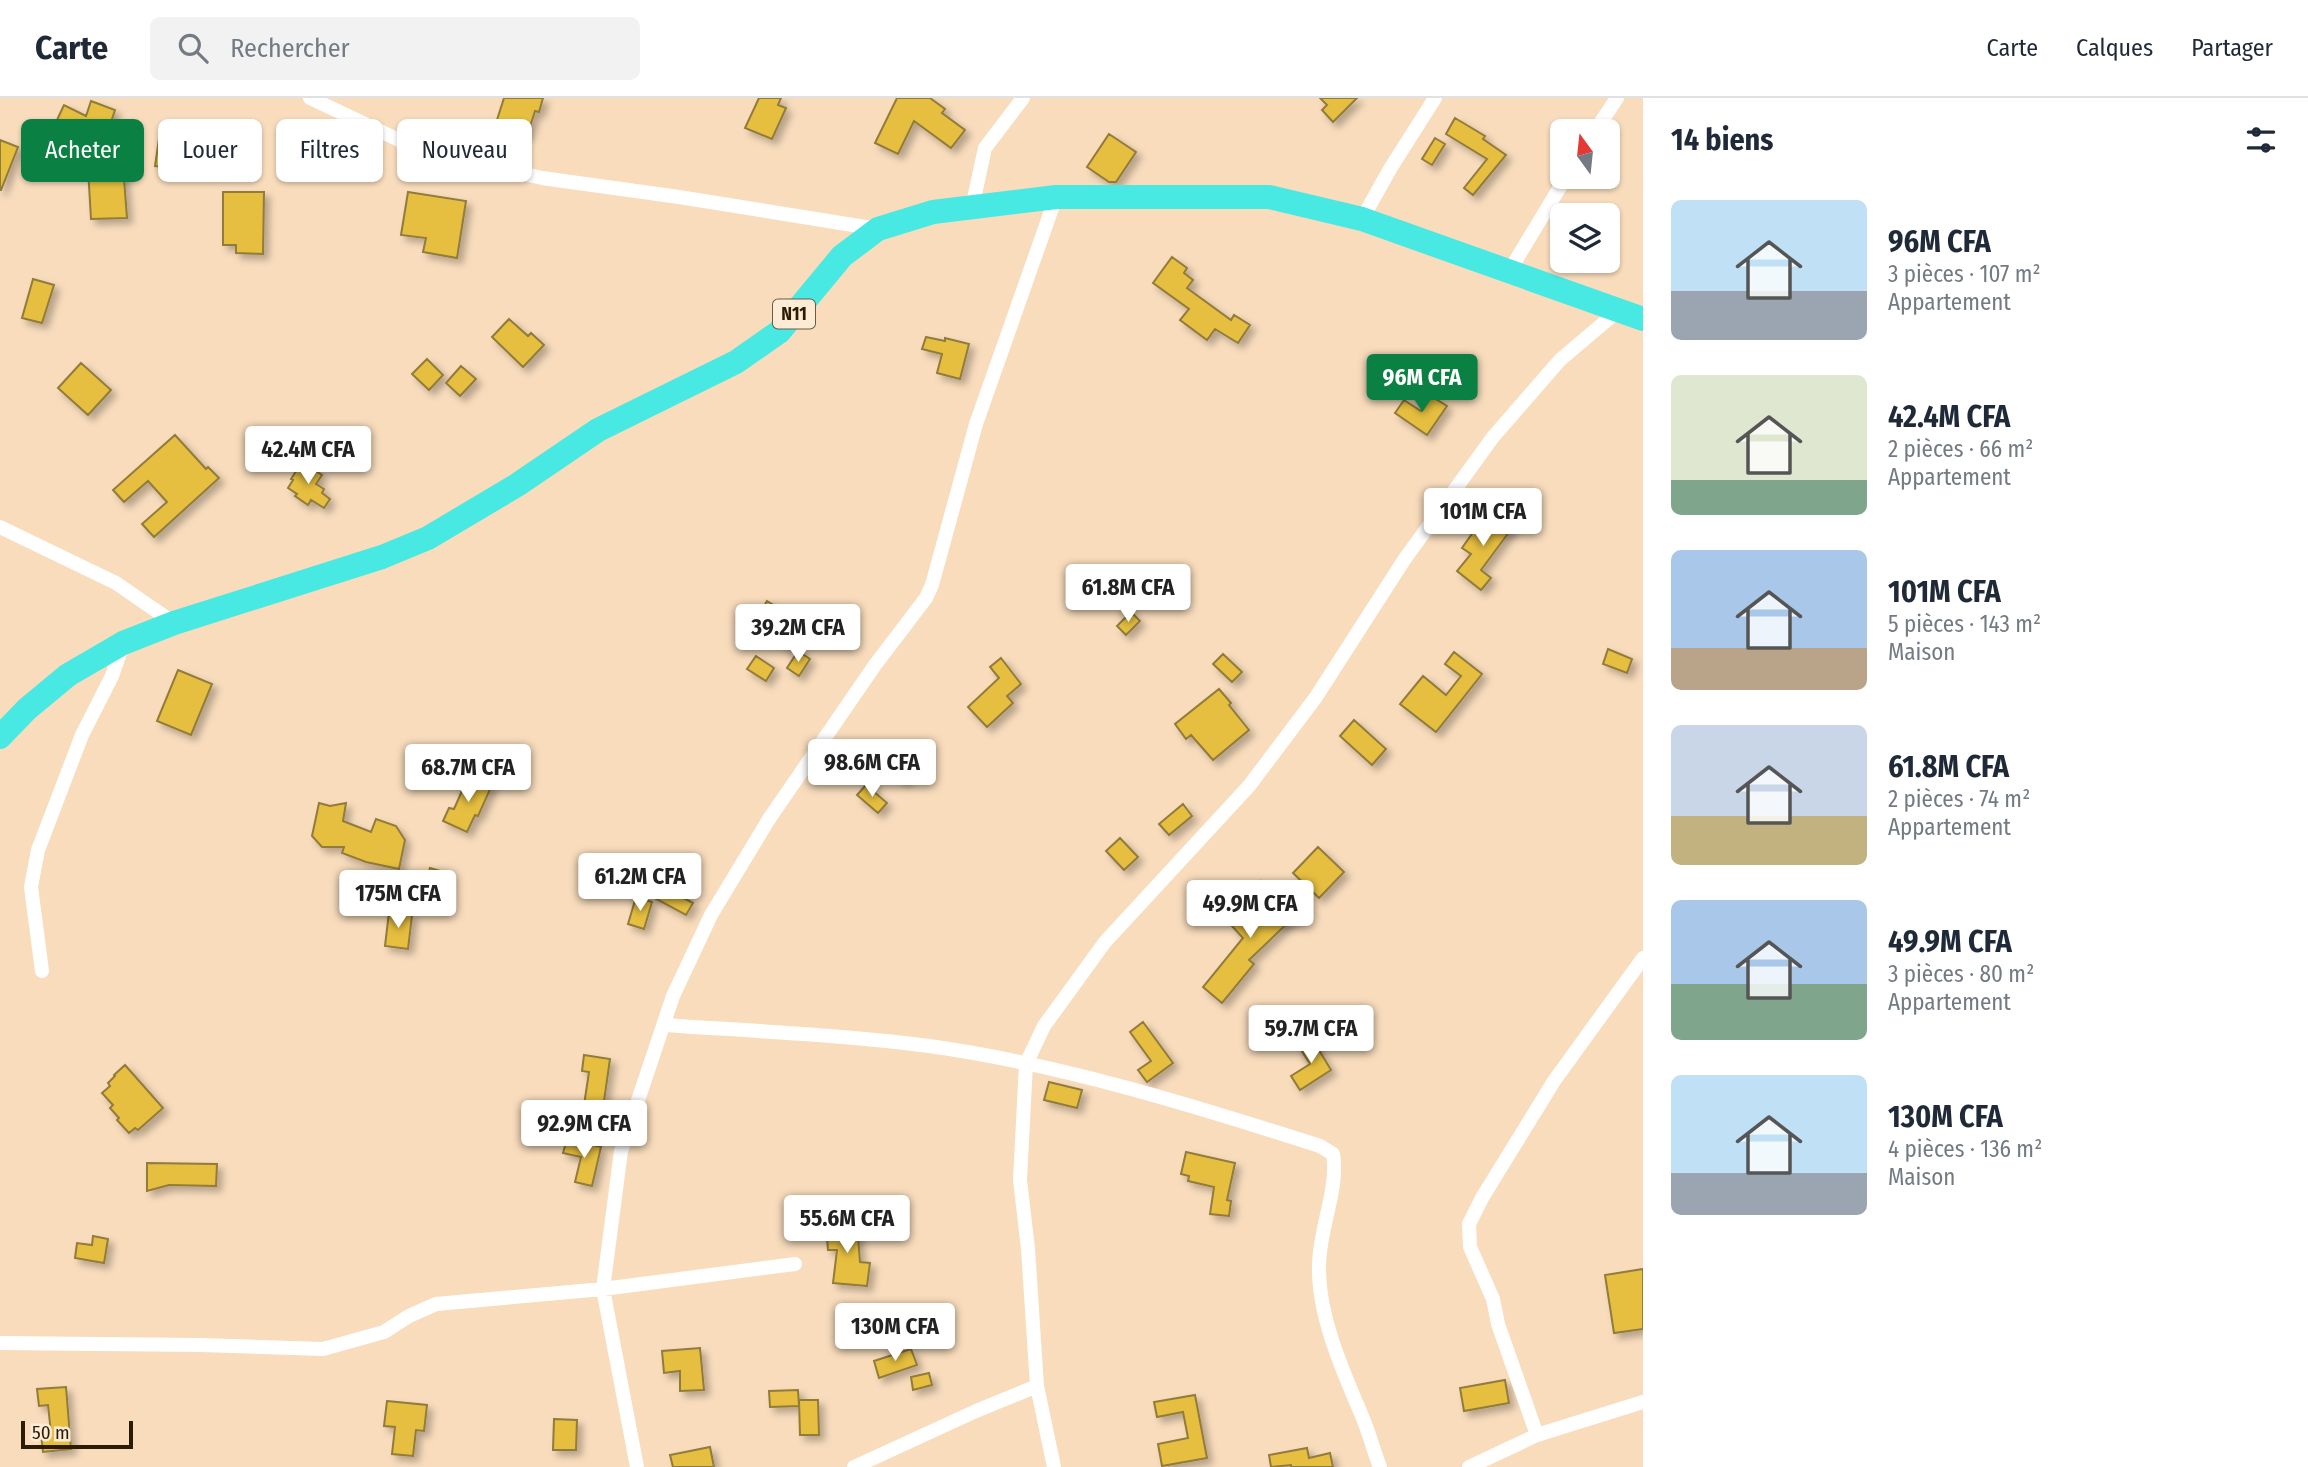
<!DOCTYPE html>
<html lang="fr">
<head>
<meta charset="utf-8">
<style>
	:root { --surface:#fff; --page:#f2f2f3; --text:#1f2937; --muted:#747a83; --line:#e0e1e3; --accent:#0b8043 }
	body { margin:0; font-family:"Fira Sans Condensed",sans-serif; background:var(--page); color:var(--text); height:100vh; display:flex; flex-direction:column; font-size:26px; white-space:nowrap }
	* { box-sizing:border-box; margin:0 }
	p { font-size:23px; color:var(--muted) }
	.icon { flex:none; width:38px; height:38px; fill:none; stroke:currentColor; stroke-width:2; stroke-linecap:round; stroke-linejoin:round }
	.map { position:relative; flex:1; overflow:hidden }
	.sheet { display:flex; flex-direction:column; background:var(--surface); width:665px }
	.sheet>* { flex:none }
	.top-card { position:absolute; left:21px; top:21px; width:665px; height:63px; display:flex; gap:14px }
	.needle { width:46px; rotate:345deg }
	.fabs { position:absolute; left:1550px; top:21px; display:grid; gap:14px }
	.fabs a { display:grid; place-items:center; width:70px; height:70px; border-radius:10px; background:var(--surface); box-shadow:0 2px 5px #0004; font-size:35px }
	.scale { position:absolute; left:21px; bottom:18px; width:112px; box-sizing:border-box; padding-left:7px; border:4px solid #2c1c06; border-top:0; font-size:19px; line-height:24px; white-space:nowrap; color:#2c1c06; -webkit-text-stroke:5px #feebd6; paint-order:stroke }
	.price { position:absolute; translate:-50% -60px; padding:0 16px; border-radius:7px; background:#fff; color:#222; font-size:23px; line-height:46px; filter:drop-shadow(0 2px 4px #0008) }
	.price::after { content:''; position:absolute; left:50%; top:42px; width:21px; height:16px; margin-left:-10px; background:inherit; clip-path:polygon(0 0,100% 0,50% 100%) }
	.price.selected { background:var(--accent); color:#fff }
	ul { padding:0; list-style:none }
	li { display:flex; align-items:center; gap:21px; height:175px; padding:0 28px }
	li span { display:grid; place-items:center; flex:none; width:196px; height:140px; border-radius:10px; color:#555 }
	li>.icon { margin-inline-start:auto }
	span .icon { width:84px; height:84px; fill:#fffc; stroke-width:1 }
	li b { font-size:30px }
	h2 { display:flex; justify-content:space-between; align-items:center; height:84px; padding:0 28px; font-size:30px }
	.tag { padding:0 24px; border-radius:10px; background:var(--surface); box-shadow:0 2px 5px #0004; font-size:24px; line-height:63px }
	.tag.selected { background:var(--accent); color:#fff }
	header { display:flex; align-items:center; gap:42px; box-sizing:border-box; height:98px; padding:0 35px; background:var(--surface); border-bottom:2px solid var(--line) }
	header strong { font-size:33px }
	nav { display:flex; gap:38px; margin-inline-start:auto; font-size:24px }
	.search { width:490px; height:63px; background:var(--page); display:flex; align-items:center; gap:18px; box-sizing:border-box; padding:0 24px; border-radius:10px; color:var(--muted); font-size:26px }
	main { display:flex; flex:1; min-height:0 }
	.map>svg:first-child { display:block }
</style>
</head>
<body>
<header>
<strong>Carte</strong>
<div class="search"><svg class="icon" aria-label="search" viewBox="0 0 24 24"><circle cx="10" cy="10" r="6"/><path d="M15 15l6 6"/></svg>Rechercher</div>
<nav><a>Carte</a><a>Calques</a><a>Partager</a></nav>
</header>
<main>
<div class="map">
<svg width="1643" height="1369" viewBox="0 0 1643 1369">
	<defs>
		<filter id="shadow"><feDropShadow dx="5" dy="5" stdDeviation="3.5" flood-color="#0004"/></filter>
	</defs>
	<rect width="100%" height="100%" fill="#f8dcbc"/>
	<!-- building -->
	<path fill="#e6bf3f" stroke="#917b3b" stroke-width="2" filter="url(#shadow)" d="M504 0H543L539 14 535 13 527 38 495 28Z
		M759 0H781L778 7 786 10 772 41 745 30Z
		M897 0H930L945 11 942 15 965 32 951 50 914 23 898 56 875 45Z
		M1320 0H1357L1333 24 1322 12 1327 7Z
		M91 3 115 12 102 51 103 67 123 68 127 120 91 121 88 70 71 72 69 58 60 55 61 44 53 41 60 23 57 22 64 7 86 18Z
		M1455 20 1485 38 1483 41 1506 57 1473 97 1464 90 1487 61 1446 36Z
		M161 27 190 32 186 57 175 55 174 70 155 68Z
		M1109 36 1136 54 1116 84H1109L1087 69Z
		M1435 40 1445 46 1432 67 1422 61Z
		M0 42 18 49 1 92H0Z
		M223 94H264L263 156 236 155V147H223Z
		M408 94 466 103 457 160 423 154 426 140 401 137Z
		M1172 159 1187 170 1184 175 1193 182 1187 190 1231 222 1234 217 1250 227 1238 245 1215 231 1207 242 1180 222 1189 211 1153 185Z
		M33 181 54 187 42 225 22 220Z
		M509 221 528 238 531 235 544 247 523 269 492 239Z
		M926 239 945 243V240L969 246 960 281 937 275 942 256 922 251Z
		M427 261 443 277 429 292 412 276Z
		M81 265 111 292 88 317 58 290Z
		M461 268 476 281 460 298 446 285Z
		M1431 298 1447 308 1427 337 1395 315 1404 302 1421 313Z
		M175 337 206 371 208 369 219 380 154 439 142 426 167 404 148 383 124 404 113 392Z
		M302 364 322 377 316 386 324 391 322 395 330 401 324 410 311 402 308 407 295 398 297 396 288 390 293 382 291 381Z
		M1488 413 1512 430 1481 472 1491 480 1481 492 1457 473 1471 456 1462 450Z
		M767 503 799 522 785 548 752 529Z
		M1131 514 1140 523 1126 537 1117 528Z
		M1608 551 1632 561 1627 575 1603 566Z
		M798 553 810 561 799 578 787 570Z
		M1454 554 1482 576 1436 634 1400 606 1423 578 1446 597 1461 578 1445 566Z
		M1223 556 1242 574 1232 584 1213 566Z
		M756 558 774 570 766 583 747 571Z
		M1001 560 1021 586 1007 598 1013 605 987 629 968 609 999 580 990 569Z
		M178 572 212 586 191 637 157 623Z
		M1219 591 1231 605 1229 607 1249 632 1213 662 1191 637 1186 641 1175 626Z
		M1354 622 1386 651 1372 667 1340 638Z
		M896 648 918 663 904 683 882 668Z
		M469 677 492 687 478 718 475 717 467 734 443 723 449 710 454 711Z
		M866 687 887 705 878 715 857 697Z
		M319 705 330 708 346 705 343 723 371 734 376 721 396 728 405 742 399 771 366 764 342 755 344 749H322L312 738Z
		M1183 706 1192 718 1169 737 1159 726Z
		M1120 740 1138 759 1124 772 1106 753Z
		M1318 749 1344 774 1319 800 1293 775Z
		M430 770 447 775 437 808 411 799 416 784 425 787Z
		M1261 783 1295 818 1249 862 1254 866 1222 905 1203 889 1243 840 1232 828 1257 805 1248 796Z
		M655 785 693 805 686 817 649 797Z
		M636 799 652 804 644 831 628 826Z
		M389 814 412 817 408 851 385 848Z
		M1143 924 1173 965 1147 984 1138 972 1151 963 1130 934Z
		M1311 939 1331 972 1300 992 1291 978 1310 966 1298 947Z
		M584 957 610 961 603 1010 584 1007 589 974 582 973Z
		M125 967 163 1010 138 1032 135 1030 129 1035 117 1022 119 1020 110 1010 113 1007 102 995 110 988 108 985 115 978 114 977Z
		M1049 984 1082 992 1077 1010 1044 1002Z
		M567 1041 601 1049 592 1088 575 1084 581 1059 563 1055Z
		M1186 1054 1235 1065 1227 1102 1231 1103 1229 1118 1210 1116 1214 1089 1188 1083 1189 1078 1181 1076Z
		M147 1065 217 1066 216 1088 169 1087 147 1093Z
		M857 1126 860 1164 870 1165 867 1188 833 1185 837 1152H828L826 1128Z
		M93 1138 108 1141 104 1165 75 1160 77 1145 92 1147Z
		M1643 1171V1231L1614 1235 1605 1177Z
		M700 1250 704 1292 680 1293V1273L664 1275 662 1253Z
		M911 1251 917 1267 879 1280 874 1263Z
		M929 1275 932 1287 913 1292 911 1279Z
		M1505 1282 1509 1305 1464 1313 1460 1290Z
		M66 1289 71 1351 43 1354 41 1336 51 1335 48 1307 39 1308 37 1291Z
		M798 1292 799 1308 770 1309 769 1293Z
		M1195 1297 1207 1360 1162 1368 1158 1346 1188 1340 1183 1314 1157 1319 1154 1304Z
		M799 1302H818L819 1337H800Z
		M387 1303 427 1307 424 1333 416 1332 413 1358 392 1356 395 1329 384 1328Z
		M554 1321 577 1322 576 1352H553Z
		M710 1349 714 1369H673L670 1357Z
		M1307 1350 1309 1360 1330 1355 1333 1369H1291V1367L1271 1369 1269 1357Z"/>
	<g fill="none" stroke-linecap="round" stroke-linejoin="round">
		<!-- minor -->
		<path stroke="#fff" stroke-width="14" d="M310 0 420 52 542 80 679 99 878 131
			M1595 33 1617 0
			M972 110 985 50 1023 0
			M1362 121 1390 71 1435 0
			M1510 172 1566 79
			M0 429 116 485 174 525
			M42 873 31 789 38 752 82 637 112 578 123 546
			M665 927C753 933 842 937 929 948 1060 966 1195 1008 1320 1048L1333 1056C1339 1091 1319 1131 1319 1168 1318 1220 1344 1275 1364 1323 1370 1338 1374 1354 1380 1369
			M0 1245 201 1247 323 1251 384 1234 409 1218 436 1206 603 1191 795 1166
			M1537 1337 1498 1226 1493 1201 1470 1149 1469 1126 1482 1100 1554 983 1643 860
			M637 1369 603 1191 621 1053 673 898 711 817 769 721 875 567 926 500 932 487 976 326 1056 99
			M854 1369 976 1313 1037 1288
			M1054 1369 1037 1288 1028 1151 1020 1082 1026 966 1044 928 1105 844 1249 688 1316 599 1404 462 1493 339 1560 262 1620 211
			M1469 1369 1537 1337 1643 1304"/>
		<!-- trunk -->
		<path stroke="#48e8e3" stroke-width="24" d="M0 639 27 611 68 577 123 545 174 525 382 459 428 440 517 387 598 332 736 264 779 234 842 158 878 131 933 114 1056 99H1269L1362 121 1643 221"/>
	</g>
	<g text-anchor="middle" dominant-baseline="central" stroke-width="7" stroke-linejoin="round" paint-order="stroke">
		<!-- shield labels -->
		<rect fill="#feebd6" stroke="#6b5a44" stroke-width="2" x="773" y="201.5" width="42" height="29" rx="5"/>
		<g font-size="18" font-weight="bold" fill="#2c1c06">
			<text x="794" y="216">N11</text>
		</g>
	</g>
</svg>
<div class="fabs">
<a><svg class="needle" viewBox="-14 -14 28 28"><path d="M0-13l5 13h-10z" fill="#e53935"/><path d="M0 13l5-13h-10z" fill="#747a83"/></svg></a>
<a><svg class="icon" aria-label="layers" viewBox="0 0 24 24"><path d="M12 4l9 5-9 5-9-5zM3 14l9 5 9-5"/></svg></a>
</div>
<div class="scale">50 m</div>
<b class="price selected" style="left:1422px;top:316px">96M CFA</b>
<b class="price" style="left:308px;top:388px">42.4M CFA</b>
<b class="price" style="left:1483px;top:450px">101M CFA</b>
<b class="price" style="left:1128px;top:526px">61.8M CFA</b>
<b class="price" style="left:798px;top:566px">39.2M CFA</b>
<b class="price" style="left:872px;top:701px">98.6M CFA</b>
<b class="price" style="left:468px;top:706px">68.7M CFA</b>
<b class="price" style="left:640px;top:815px">61.2M CFA</b>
<b class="price" style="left:398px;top:832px">175M CFA</b>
<b class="price" style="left:1250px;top:842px">49.9M CFA</b>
<b class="price" style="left:1311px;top:967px">59.7M CFA</b>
<b class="price" style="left:584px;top:1062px">92.9M CFA</b>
<b class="price" style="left:847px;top:1157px">55.6M CFA</b>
<b class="price" style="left:895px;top:1265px">130M CFA</b>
<div class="top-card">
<a class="tag selected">Acheter</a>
<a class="tag">Louer</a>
<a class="tag">Filtres</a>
<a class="tag">Nouveau</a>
</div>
</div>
<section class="sheet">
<h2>14 biens<svg class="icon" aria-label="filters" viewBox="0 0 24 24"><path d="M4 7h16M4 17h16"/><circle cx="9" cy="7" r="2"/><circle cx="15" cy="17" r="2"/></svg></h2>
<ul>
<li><span style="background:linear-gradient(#bfe0f5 65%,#9aa5b1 0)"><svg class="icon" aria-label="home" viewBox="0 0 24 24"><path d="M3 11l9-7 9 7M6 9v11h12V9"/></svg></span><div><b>96M CFA</b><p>3 pièces · 107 m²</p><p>Appartement</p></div></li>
<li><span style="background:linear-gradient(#dfe7d0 75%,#7fa58c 0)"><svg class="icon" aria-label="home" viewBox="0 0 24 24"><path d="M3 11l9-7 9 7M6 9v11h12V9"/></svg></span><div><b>42.4M CFA</b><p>2 pièces · 66 m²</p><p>Appartement</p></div></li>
<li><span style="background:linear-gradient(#a9c7e8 70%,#b9a48a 0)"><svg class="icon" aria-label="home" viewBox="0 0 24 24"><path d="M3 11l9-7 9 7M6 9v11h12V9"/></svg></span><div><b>101M CFA</b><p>5 pièces · 143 m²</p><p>Maison</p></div></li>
<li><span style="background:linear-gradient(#c9d6e8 65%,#c2b280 0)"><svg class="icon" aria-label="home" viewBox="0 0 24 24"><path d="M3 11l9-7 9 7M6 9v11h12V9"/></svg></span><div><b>61.8M CFA</b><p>2 pièces · 74 m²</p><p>Appartement</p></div></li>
<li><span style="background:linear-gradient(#a9c7e8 60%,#7fa58c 0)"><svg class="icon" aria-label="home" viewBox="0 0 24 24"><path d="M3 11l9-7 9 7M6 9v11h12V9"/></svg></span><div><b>49.9M CFA</b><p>3 pièces · 80 m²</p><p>Appartement</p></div></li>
<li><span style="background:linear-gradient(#bfe0f5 70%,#9aa5b1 0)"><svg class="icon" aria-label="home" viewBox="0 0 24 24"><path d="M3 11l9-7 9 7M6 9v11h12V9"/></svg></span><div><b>130M CFA</b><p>4 pièces · 136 m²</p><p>Maison</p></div></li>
</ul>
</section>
</main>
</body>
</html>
